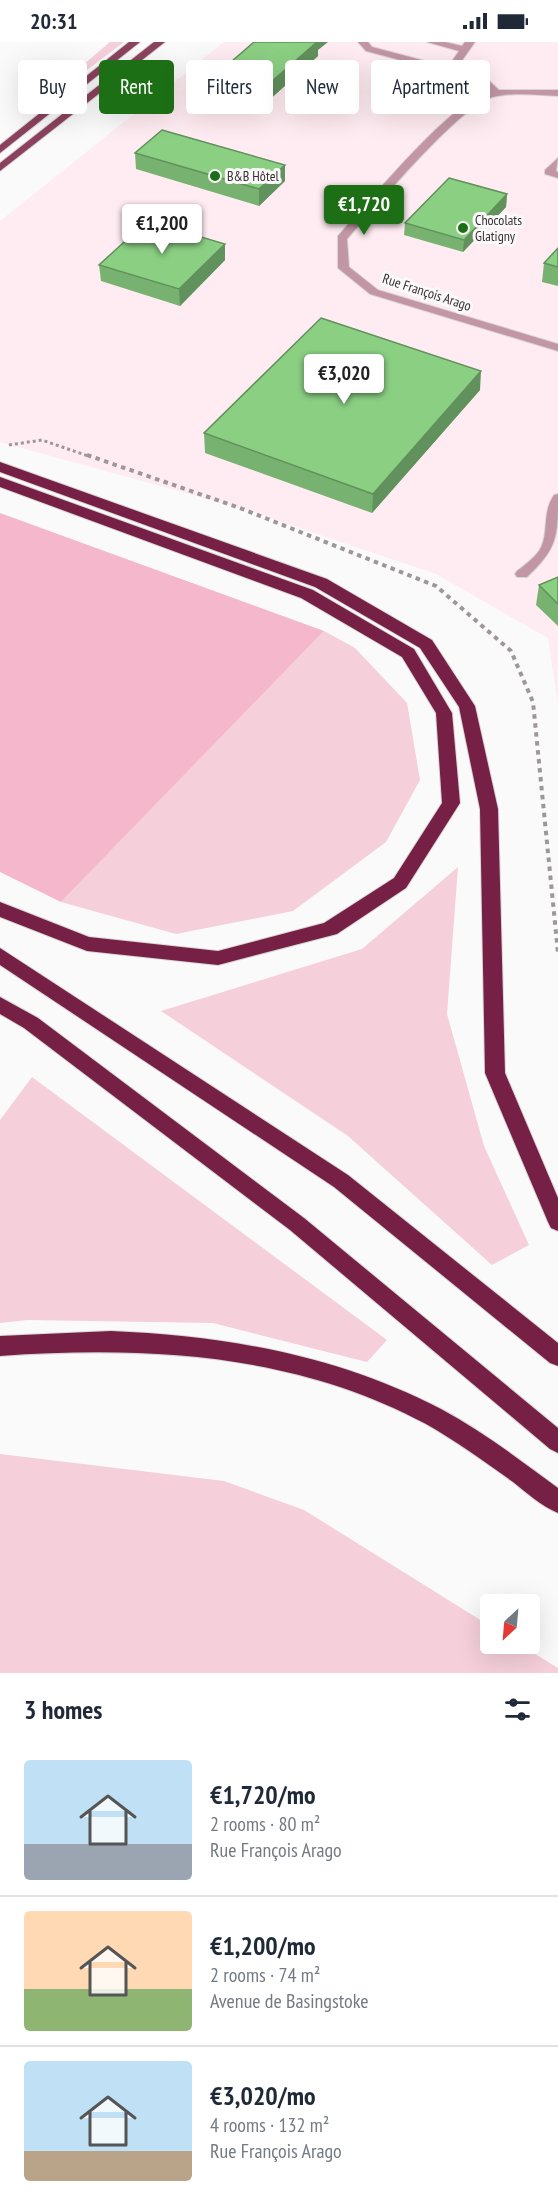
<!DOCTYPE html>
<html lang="en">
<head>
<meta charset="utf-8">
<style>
	:root { --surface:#fff; --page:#f6f6f7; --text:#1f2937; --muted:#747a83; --line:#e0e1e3; --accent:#1d6f16 }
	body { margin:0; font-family:"PT Sans Narrow",sans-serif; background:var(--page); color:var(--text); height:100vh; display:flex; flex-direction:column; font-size:22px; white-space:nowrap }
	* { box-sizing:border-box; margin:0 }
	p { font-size:20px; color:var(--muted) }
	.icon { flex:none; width:33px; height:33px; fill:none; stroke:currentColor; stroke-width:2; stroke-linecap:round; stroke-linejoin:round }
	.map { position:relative; height:1631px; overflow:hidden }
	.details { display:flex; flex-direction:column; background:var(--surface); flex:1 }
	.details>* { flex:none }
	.hud { position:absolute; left:18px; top:18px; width:522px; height:54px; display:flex; gap:12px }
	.needle { width:39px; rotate:206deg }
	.tools { position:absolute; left:480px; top:1552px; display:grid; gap:12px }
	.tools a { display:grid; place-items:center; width:60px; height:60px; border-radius:6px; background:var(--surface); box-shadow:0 6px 24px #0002; font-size:30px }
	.price { position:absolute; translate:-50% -51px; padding:0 14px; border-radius:6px; background:#fff; color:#222; font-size:20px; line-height:39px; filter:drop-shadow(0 2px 3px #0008) }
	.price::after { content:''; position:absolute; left:50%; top:36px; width:18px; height:14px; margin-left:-9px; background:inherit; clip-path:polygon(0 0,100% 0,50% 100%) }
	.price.on { background:var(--accent); color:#fff }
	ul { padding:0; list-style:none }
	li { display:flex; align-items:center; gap:18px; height:150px; padding:0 24px }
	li+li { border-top:2px solid var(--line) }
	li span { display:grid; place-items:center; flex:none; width:168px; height:120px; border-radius:6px; color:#555 }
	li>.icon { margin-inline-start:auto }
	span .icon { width:72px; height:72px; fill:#fffc; stroke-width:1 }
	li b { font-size:26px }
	h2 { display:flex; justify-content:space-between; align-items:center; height:72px; padding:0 24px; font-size:26px }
	.chip { padding:0 21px; border-radius:6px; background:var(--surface); box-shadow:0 6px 24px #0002; font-size:21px; line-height:54px }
	.chip.on { background:var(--accent); color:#fff }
	.status { display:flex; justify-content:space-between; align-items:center; height:42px; padding:0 30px; background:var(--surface); direction:ltr }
	.status svg { height:16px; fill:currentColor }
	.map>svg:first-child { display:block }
</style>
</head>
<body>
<div class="status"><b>20:31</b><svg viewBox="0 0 49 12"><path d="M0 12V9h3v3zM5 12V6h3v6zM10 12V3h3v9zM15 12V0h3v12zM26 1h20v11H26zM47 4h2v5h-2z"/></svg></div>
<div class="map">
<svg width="558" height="1631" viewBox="0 0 558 1631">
	<rect width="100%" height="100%" fill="#fafafa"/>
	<!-- built -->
	<path fill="#ffecf2" d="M224 0H558V664L548 596 436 532 240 466 0 400V179Z"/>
	<!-- green -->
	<path fill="#f5cfda" d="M110 0H124L66 44H58Z
		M324 589 355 606 407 661 420 738 386 800 293 869 176 892 61 860Z
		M458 825 447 972 484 1104 529 1203 492 1223 348 1094 161 969 362 907Z
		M32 1035 387 1298 367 1320 213 1281 27 1278 0 1281V1078Z
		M0 1412 224 1439 304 1468 490 1584V1602H519L558 1626V1631H0Z"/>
	<!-- forest -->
	<path fill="#f4b7cb" d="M0 471 324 589 61 860 0 830Z"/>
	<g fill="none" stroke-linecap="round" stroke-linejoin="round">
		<defs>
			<path id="minor" d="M358 0H368L372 5 448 25 459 9 427 0H445L462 4 465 0H475L456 27 485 35 499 48H558V54C537 53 514 50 493 55 460 63 374 167 347 197L349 225 378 248 558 302V309L370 252 338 226V194C369 160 449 61 489 50L479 39 366 9Z
				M558 116 556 129 558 130V136L545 132V128Z
				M558 452C558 494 558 506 527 535H517L515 532 517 529C525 523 533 517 539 509 550 492 541 472 554 453Z"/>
			<path id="major" d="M129 0H140L0 111V103Z
				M154 0H165L0 129V121Z"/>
			<path id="highway" d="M0 420 327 537 432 598 475 664 498 767 505 1031 558 1156V1189L551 1186 548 1180 485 1031 480 767 459 665 420 606 315 545 0 430Z
				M0 435 313 548 414 607 452 671 460 761 406 846 337 892 218 923 87 909 0 875V860L89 895 218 909 324 881 394 836 442 761 436 671 402 615 301 556 0 445Z
				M0 906 348 1133 558 1301V1324L550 1321 334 1145 0 923Z
				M0 955 38 976 304 1176 558 1386V1411L550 1407 290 1188 24 986 0 972Z
				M111 1289C227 1294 337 1313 441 1367 482 1389 520 1418 558 1446V1471C541 1464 527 1451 513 1440 485 1420 456 1399 426 1382 294 1311 146 1304 0 1314V1294Z"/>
		</defs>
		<!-- minor casing -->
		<use href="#minor" stroke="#d8d5d6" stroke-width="2"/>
		<!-- major casing -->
		<use href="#major" stroke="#d8d5d6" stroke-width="2"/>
		<!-- highway casing -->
		<use href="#highway" stroke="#d8d5d6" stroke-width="2"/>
		<!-- path-far1 -->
		<path stroke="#9e9799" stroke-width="3" stroke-dasharray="3 3" stroke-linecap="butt" d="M9 403 42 398 91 415"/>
		<!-- path -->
		<path stroke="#9e9799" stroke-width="4" stroke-dasharray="4.5 4.5" stroke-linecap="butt" d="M87 413 240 466 436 544 511 609 533 660 558 911"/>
		<!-- minor -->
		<use href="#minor" fill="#c296a4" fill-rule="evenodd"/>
		<!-- major -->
		<use href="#major" fill="#8c425e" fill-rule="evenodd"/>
		<!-- highway -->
		<use href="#highway" fill="#762046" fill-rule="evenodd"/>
	</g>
	<!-- wall -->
	<path fill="#78b271" d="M318 8V14L257 69 208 55V40Z
		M135 111 285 139 259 164 136 127Z
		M507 152 506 165 463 210 404 193 405 181Z
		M558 206V244L542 240 544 221Z
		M225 218 180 264 101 239 99 223Z
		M480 348 372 471 205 411 204 391Z
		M558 535V584L536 563 539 543Z"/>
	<!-- shaded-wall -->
	<path fill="#61915c" d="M313 0H328L318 8V14L257 69 256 53Z
		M285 123V139L259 164V147Z
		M507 152 506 165 463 210 464 198Z
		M225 202V218L180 264 179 247Z
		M481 329 480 348 372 471 373 452Z"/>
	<!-- building -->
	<path fill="#8bcf83" stroke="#61915c" stroke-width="1.5" d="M254 0H317L256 53 208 40Z
		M162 88 285 123 259 147 135 111Z
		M449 136 507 152 464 198 405 181Z
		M147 179 225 202 179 247 99 223Z
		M558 206V225L544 221Z
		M321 276 481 329 373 452 204 391Z
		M558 535V562L539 543Z"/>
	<!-- markers -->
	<g fill="#1d6f16" stroke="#fafafa" stroke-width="2">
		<circle cx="215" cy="134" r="6"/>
		<circle cx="463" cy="186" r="6"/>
	</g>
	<g text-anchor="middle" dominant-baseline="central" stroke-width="6" stroke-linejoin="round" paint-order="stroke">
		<!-- far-poi labels -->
		<g font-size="14" fill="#3d2f33" stroke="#fafafa" text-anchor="start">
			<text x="227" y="134">B&amp;B Hôtel</text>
			<text x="475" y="178">Chocolats<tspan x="475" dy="16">Glatigny</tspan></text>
		</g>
		<!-- far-street labels -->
		<g font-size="14" fill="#3d2f33" stroke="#fafafa">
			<text transform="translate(427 250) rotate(18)">Rue François Arago</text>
		</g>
	</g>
</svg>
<div class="tools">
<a><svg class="needle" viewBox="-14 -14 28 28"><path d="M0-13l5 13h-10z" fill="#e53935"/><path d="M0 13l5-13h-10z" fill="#747a83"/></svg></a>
</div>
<b class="price on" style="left:364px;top:194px">€1,720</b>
<b class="price" style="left:162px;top:213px">€1,200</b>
<b class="price" style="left:344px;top:363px">€3,020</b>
<div class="hud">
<a class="chip">Buy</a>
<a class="chip on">Rent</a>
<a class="chip">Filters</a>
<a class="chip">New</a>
<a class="chip">Apartment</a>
</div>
</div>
<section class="details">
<h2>3 homes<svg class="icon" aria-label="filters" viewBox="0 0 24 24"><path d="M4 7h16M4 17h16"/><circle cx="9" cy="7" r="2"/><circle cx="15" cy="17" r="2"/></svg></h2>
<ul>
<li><span style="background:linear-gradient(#bfe0f5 70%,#9aa5b1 0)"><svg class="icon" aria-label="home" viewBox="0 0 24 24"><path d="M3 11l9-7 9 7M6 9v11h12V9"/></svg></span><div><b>€1,720/mo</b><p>2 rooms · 80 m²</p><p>Rue François Arago</p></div></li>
<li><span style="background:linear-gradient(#ffd9b3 65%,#8fb573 0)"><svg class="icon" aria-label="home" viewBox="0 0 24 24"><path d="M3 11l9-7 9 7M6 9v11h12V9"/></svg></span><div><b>€1,200/mo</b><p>2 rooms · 74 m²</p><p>Avenue de Basingstoke</p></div></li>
<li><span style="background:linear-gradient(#bfe0f5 75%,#b9a48a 0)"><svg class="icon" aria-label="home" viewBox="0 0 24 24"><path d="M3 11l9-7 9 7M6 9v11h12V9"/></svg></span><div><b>€3,020/mo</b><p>4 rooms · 132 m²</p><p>Rue François Arago</p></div></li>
</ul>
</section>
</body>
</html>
